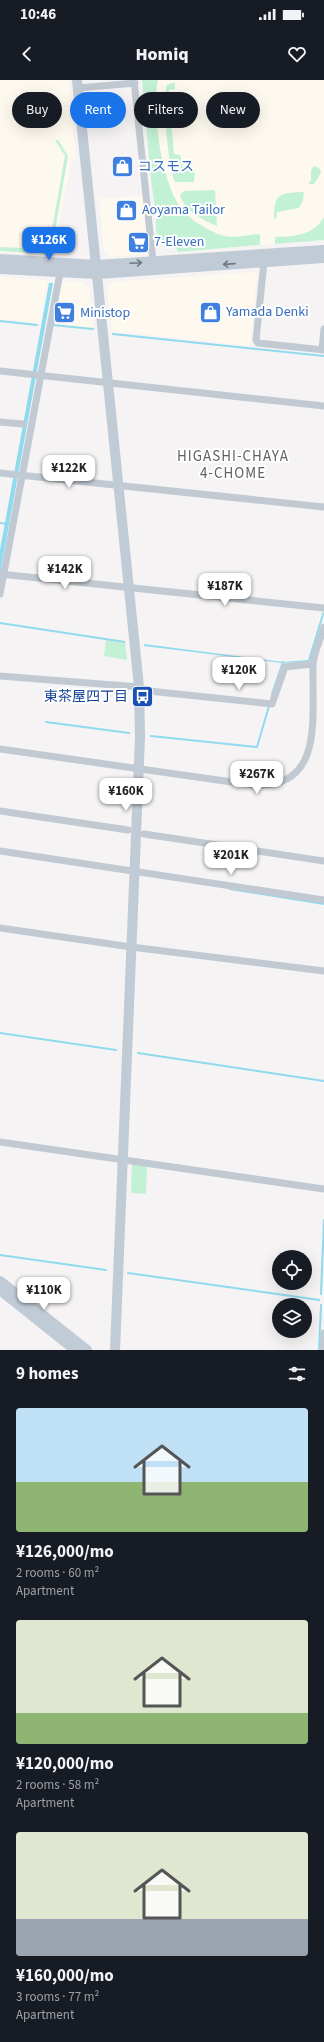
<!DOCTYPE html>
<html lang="en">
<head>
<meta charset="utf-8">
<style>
	:root { --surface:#171b24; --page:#242831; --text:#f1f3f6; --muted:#9ea1a6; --accent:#1a73e8 }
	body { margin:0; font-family:"Source Sans 3","Noto Sans JP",sans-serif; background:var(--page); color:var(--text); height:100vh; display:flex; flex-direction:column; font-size:15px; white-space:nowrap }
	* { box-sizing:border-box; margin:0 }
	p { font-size:13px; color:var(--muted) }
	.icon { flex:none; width:22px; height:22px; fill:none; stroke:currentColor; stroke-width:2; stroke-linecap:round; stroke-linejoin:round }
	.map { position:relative; height:1270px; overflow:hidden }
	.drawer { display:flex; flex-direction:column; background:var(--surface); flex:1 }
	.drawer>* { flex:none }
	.banner { position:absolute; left:12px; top:12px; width:300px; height:36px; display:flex; gap:8px }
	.buttons { position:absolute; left:272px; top:1170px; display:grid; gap:8px }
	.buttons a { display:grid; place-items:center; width:40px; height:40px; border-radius:50%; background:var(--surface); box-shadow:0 4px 16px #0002; font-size:20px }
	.price { position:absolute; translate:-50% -34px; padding:0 9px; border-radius:8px; background:#fff; color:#222; font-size:13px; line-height:26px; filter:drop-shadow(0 1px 2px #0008) }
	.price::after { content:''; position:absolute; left:50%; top:24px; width:12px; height:9px; margin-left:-6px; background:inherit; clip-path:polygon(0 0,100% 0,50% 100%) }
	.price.active { background:var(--accent); color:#fff }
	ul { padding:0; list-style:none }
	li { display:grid; align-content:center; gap:8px; height:212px; padding:0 16px }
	li span { display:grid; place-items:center; height:124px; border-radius:4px; color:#555 }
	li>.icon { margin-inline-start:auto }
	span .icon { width:72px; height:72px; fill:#fffc; stroke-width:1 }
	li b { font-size:17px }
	h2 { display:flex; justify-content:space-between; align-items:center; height:48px; padding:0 16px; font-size:17px }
	.pill { padding:0 14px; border-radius:18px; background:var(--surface); box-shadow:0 4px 16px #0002; font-size:14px; line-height:36px }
	.pill.active { background:var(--accent); color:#fff }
	.status { display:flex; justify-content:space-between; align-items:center; height:28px; padding:0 20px; background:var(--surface); direction:ltr }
	.status svg { height:11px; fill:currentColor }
	header { display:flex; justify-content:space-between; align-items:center; height:52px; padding:0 16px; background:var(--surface); font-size:18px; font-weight:800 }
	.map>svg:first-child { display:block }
</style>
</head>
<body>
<div class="status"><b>10:46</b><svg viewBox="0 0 49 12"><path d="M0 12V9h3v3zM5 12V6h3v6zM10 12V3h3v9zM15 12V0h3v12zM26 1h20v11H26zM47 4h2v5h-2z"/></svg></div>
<header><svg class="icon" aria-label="back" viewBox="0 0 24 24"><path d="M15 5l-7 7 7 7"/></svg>Homiq<svg class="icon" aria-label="heart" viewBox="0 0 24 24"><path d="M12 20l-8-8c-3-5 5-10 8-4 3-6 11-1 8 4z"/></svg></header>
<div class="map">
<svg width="324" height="1270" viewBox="0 0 324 1270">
	<rect width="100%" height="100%" fill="#f5f3f3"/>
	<!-- commercial -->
	<path fill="#fdf9ef" d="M0 0H69L76 79H72L53 175 0 172Z
		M142 0H324V160L178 172 177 169 161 161 156 150V135L151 100Z
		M143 115 148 172 146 174 110 177 104 171 99 119Z
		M254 192 257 194 250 266 112 251 107 208 112 202Z
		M0 197 47 200 40 243 0 239Z
		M62 201 84 202 89 207 93 249 52 245 60 203Z"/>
	<!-- green -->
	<path fill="#c3f1d5" d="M142 0H158C151 30 162 104 181 128 190 140 207 150 221 155 231 159 247 155 258 154L260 155V165L178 172 177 169 161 161 156 150V135L151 100Z
		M175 2V9L169 10V19L174 74 180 75 183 87 195 90 194 102H175C168 85 162 22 167 5Z
		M55 60H58L68 76 51 174 0 171V167L44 169 49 166 65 76Z
		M314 86 319 88 321 93 314 104H308L311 101V90Z
		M215 110 217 146C203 140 184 131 180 115L184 111Z
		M304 112 303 121 299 128 277 132 276 139 274 137C274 112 282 113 304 112Z
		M324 137V160L275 164V157C295 156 313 156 324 137Z
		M106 560 125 563 127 580 104 576Z
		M132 1084 147 1086 146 1114 131 1113Z"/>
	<!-- water -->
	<path fill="#90daee" d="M49 203H53L0 494V470Z
		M323 531 324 534 311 579 308 582 282 583 144 566V564L283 582 308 580Z
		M0 542 125 561V563L0 544Z"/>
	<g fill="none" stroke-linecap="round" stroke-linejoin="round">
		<!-- stream -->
		<path stroke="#90daee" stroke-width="2" d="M0 241 37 245
			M53 245 93 249
			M113 254 324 276
			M0 443 9 444
			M272 614 283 582
			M46 642 129 653
			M151 656 257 667 269 626
			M230 809 324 824
			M0 953 116 970
			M138 973 324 1001
			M0 1175 106 1190
			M128 1193 319 1220
			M321 1214 324 1140
			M319 1270 321 1225"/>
		<!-- street -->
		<path stroke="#c1cad2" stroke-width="7" d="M134 0 153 182
			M78 8 135 3
			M264 182 256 260 258 263 324 270
			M322 270 324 249
			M0 291 324 326
			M0 342 23 344
			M0 393 324 427
			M0 494 324 528
			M0 514 60 193
			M0 596 139 607 149 611 272 624 285 587 313 584
			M0 669 253 705C324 709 312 640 313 586 313 573 321 559 324 547
			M0 731 128 750
			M144 754 324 781
			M0 771 324 820
			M0 848 131 867 324 891
			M0 1062 324 1109
			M323 1270 324 1253"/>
		<!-- secondary -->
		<path stroke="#c1cbd6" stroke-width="10" d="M77 0 139 607 140 657 115 1270
			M0 179 97 185 324 170
			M0 189 98 194 324 178
			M0 1201 87 1270
			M0 1210 75 1270"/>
	</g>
	<!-- one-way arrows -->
	<defs><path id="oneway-shaft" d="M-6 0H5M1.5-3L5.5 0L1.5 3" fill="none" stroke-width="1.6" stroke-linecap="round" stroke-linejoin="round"/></defs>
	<g stroke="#6e7984">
		<use href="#oneway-shaft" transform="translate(136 183) rotate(-3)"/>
		<use href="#oneway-shaft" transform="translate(229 184) rotate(176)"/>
	</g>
	<!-- icons -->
	<defs>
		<symbol id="shop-square" viewBox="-11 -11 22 22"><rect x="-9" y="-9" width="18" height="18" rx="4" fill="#3f7fe0" stroke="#fff"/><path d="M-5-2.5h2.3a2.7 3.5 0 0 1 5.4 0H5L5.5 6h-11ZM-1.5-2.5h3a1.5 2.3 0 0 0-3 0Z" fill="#fff"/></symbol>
		<symbol id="supermarket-square" viewBox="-11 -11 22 22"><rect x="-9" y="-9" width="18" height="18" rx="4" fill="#3f7fe0" stroke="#fff"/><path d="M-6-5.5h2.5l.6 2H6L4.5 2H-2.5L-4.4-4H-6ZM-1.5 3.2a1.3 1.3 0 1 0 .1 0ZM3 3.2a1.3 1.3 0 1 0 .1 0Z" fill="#fff"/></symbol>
		<symbol id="bus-square" viewBox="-11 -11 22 22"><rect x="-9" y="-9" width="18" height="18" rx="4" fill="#1a4fb4" stroke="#fff"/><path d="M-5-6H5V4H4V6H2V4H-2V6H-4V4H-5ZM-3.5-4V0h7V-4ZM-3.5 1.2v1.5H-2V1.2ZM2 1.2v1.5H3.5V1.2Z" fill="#fff"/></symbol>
	</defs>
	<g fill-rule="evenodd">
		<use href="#shop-square" x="110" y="74" width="25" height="25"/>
		<use href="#shop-square" x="114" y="118" width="25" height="25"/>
		<use href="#supermarket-square" x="126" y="150" width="25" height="25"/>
		<use href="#shop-square" x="198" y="220" width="25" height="25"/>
		<use href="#supermarket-square" x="52" y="220" width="25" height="25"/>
		<use href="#bus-square" x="130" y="604" width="25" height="25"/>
	</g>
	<g text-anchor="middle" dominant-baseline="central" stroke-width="4" stroke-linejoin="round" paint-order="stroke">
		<!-- shop labels -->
		<g font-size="14" fill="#366cbe" stroke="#fff" text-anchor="start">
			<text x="138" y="87">コスモス</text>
			<text x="142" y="130">Aoyama Tailor</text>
			<text x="154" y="162">7-Eleven</text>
			<text x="226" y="232">Yamada Denki</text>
			<text x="80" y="233">Ministop</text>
		</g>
		<!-- transit labels -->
		<g font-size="14" fill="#164399" stroke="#fff" text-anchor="end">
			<text x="128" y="617">東茶屋四丁目</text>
		</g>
		<!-- neighbourhood labels -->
		<g font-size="15" letter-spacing="1" fill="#5f6368" stroke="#fff">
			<text x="233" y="376">HIGASHI-CHAYA<tspan x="233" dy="17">4-CHOME</tspan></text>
		</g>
	</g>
</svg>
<div class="buttons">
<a><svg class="icon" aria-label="locate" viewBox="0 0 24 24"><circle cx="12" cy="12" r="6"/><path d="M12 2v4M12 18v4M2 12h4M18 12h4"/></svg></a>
<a><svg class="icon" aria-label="layers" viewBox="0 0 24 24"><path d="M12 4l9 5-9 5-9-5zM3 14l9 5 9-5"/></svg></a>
</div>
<b class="price active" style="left:49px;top:181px">¥126K</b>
<b class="price" style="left:69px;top:409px">¥122K</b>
<b class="price" style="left:65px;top:510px">¥142K</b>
<b class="price" style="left:225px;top:527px">¥187K</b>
<b class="price" style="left:239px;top:611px">¥120K</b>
<b class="price" style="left:257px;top:715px">¥267K</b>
<b class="price" style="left:126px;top:732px">¥160K</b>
<b class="price" style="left:231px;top:796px">¥201K</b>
<b class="price" style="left:44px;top:1231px">¥110K</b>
<div class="banner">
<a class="pill">Buy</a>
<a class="pill active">Rent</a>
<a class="pill">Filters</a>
<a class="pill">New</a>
</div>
</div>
<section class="drawer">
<h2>9 homes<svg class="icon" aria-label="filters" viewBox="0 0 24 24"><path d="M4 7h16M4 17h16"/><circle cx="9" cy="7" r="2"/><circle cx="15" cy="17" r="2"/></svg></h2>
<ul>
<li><span style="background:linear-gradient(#bfe0f5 60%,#8fb573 0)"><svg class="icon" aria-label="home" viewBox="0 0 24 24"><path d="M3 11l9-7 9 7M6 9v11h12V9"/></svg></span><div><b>¥126,000/mo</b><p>2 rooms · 60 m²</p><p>Apartment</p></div></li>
<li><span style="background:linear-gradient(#dfe7d0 75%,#8fb573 0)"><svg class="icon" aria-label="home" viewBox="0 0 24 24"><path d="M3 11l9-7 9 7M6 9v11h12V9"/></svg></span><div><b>¥120,000/mo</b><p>2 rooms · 58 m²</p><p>Apartment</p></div></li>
<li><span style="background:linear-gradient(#dfe7d0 70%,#9aa5b1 0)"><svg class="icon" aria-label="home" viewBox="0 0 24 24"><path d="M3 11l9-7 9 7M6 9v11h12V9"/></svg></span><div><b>¥160,000/mo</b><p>3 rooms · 77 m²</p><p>Apartment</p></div></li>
</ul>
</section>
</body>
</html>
